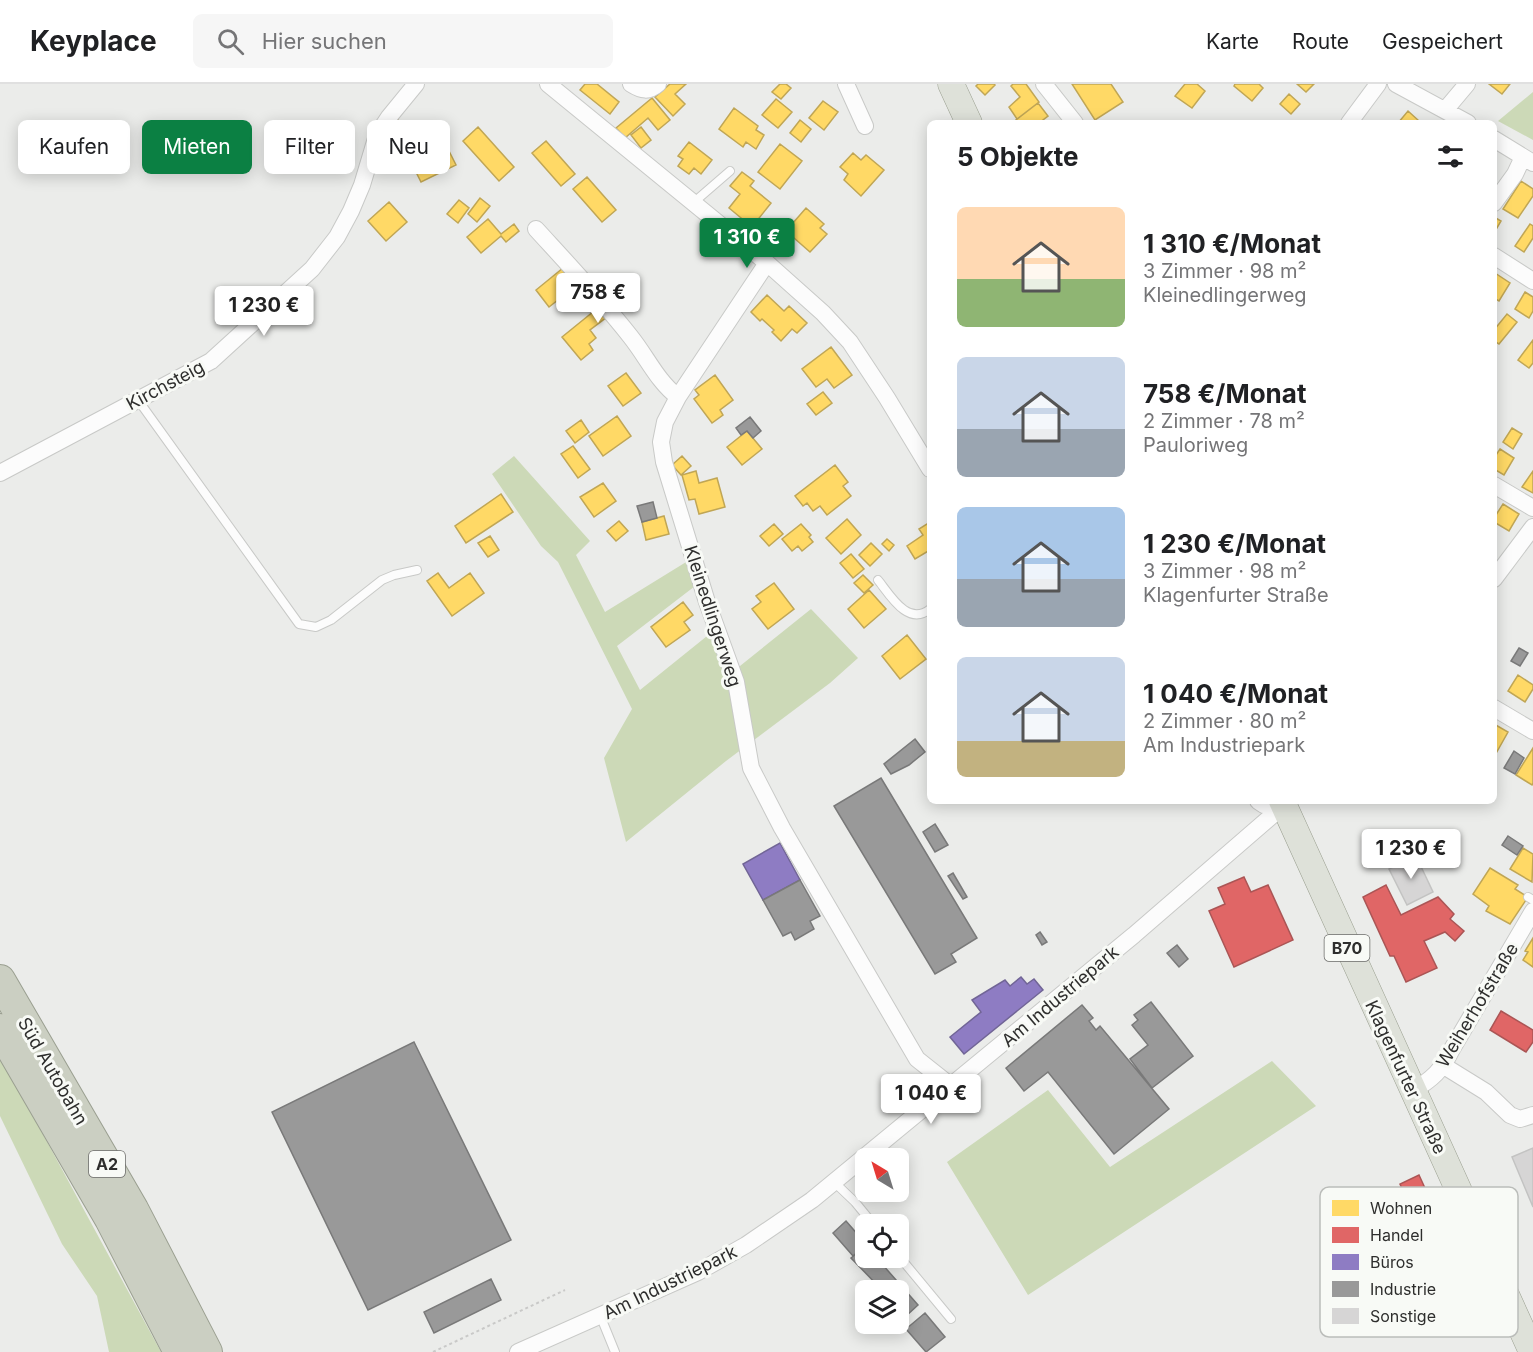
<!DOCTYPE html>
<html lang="de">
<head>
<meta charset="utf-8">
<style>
	:root { --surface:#fff; --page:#f6f6f6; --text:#202124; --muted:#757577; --line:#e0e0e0; --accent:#0b8043 }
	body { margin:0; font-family:Inter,sans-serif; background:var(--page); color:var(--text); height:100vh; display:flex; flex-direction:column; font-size:22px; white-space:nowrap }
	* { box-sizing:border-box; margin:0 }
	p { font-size:20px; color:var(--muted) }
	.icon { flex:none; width:33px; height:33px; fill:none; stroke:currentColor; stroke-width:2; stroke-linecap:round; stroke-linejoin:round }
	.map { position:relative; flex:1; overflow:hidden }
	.sheet { position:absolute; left:927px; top:36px; width:570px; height:684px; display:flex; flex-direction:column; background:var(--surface); border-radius:9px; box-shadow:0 3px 15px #0003 }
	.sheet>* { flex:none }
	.banner { position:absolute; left:18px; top:36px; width:570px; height:54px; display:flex; gap:12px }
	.needle { width:39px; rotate:322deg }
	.buttons { position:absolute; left:855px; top:1064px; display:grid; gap:12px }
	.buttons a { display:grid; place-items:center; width:54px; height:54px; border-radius:9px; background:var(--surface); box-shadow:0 3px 15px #0003; font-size:30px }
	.price { position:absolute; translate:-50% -51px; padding:0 14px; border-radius:6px; background:#fff; color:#222; font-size:20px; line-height:39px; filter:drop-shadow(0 2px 3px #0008) }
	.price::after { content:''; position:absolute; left:50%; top:36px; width:18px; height:14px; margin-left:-9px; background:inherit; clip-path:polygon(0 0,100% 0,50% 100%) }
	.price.current { background:var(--accent); color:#fff }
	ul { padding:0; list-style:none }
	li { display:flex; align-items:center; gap:18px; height:150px; padding:0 30px }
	li span { display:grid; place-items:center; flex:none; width:168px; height:120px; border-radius:9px; color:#555 }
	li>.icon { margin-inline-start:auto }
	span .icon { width:72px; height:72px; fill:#fffc; stroke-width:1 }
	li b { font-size:26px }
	h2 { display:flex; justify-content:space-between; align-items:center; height:72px; padding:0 30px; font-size:26px }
	.chip { padding:0 21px; border-radius:9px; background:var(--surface); box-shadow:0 3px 15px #0003; font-size:21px; line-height:54px }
	.chip.current { background:var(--accent); color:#fff }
	header { display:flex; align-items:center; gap:36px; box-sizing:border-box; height:84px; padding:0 30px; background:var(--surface); border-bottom:2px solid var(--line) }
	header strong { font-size:28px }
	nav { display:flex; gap:33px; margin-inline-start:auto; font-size:21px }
	.search { width:420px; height:54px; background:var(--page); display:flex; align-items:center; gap:15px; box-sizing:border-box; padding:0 21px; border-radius:9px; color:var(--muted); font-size:22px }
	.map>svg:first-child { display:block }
</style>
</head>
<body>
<header>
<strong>Keyplace</strong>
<div class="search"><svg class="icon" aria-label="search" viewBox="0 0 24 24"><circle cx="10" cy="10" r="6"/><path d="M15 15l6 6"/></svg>Hier suchen</div>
<nav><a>Karte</a><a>Route</a><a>Gespeichert</a></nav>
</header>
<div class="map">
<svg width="1533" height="1268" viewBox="0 0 1533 1268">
	<rect width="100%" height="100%" fill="#ebecea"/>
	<!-- green -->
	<path fill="#ccd9b7" d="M1533 8V56L1498 37Z
		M514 372 590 457 576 471 605 528 691 475 699 499 617 562 640 606 712 548 725 592 740 582 811 525 858 574 830 599 726 677 626 758 604 674 632 625 558 478 541 462 492 390Z
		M0 971 161 1268H109L97 1212 62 1160 0 1032Z
		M1272 977 1316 1022 1028 1211 947 1078 1048 1006 1110 1083Z"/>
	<!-- homes -->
	<path fill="#ffd966" stroke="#c0a655" stroke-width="1.5" d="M585 0H597L619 18 610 30 580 6Z
		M670 0H686L675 10 685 20 673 32 655 13Z
		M780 0H786L791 4 781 15 772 8Z
		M978 0H994L995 1 985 11 976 2Z
		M1013 0H1026L1039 18 1017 35 1009 23 1020 13 1011 2Z
		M1072 0H1111L1123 18 1095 36Z
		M1185 0H1197L1205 7 1192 24 1175 12Z
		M1235 0H1259L1263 4 1252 17 1234 2Z
		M1297 0H1314L1306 8Z
		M1489 0H1510L1502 10Z
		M1289 10 1300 20 1291 30 1280 20Z
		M652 14 670 36 658 46 648 34 625 54 616 44Z
		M776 15 792 28 778 44 762 31Z
		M823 17 838 28 824 46 809 34Z
		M1038 19 1048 32 1039 39H1018L1016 36Z
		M734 24 758 42 756 46 764 51 756 65 746 58 743 63 719 45Z
		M1408 27 1418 36 1416 39H1398Z
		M398 36 417 57 429 45 438 54 423 68 417 62 402 74 382 49Z
		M800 36 811 45 801 58 790 49Z
		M478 43 514 83 499 97 463 57Z
		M641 43 651 56 641 64 631 51Z
		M546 57 575 90 561 102 532 69Z
		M689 58 712 76 701 90 694 84 689 90 678 82 683 75 678 72Z
		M780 60 802 77 780 105 758 88Z
		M449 67 456 81 421 98 414 84Z
		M853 69 861 76 866 71 884 86 861 112 844 96 848 90 840 83Z
		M742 88 754 97 750 102 771 119 752 143 729 124 740 110 730 102Z
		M587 93 616 126 602 138 573 105Z
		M1521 97 1533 105V112L1518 134 1503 125Z
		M480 114 490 122 477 138 468 130Z
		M459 116 469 124 458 139 447 130Z
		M389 118 407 138 386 157 368 137Z
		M806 124 824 140 820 144 827 150 810 168 786 147Z
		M1494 133 1501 137 1494 149Z
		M488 135 501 150 514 140 519 147 506 158 501 152 481 169 467 153Z
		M1530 140 1533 142V154L1524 168 1515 162Z
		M563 184 577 201 549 223 536 206Z
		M1495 189 1510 199 1499 217 1494 214Z
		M1525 208 1533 213V227L1529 234 1515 225Z
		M767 211 784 227 789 222 807 239 797 249 792 245 781 257 772 248 774 246 762 235 760 237 751 228Z
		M599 223 607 233 590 246 596 254 589 260 593 266 581 276 562 253Z
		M1507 230 1517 238 1499 260 1494 257V246Z
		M1533 256V279L1529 284 1518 276Z
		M831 263 852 291 834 304 827 295 816 303 802 285Z
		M626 289 641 309 623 322 608 302Z
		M715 291 733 316 720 326 723 331 712 339 694 315 699 311 695 306Z
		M823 308 832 319 816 331 807 320Z
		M617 332 631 352 603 372 589 352Z
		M581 336 589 348 575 359 566 347Z
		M1512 344 1522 350 1513 365 1503 358Z
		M747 347 762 365 742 381 727 363Z
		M573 362 590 385 578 394 561 370Z
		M1500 365 1514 374 1504 391 1494 385V374Z
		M682 372 691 382 681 391 672 381Z
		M835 381 848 398 843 402 851 412 827 431 820 422 813 427 807 419 803 422 795 412Z
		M696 387 699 399 717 394 725 423 699 430 695 415 689 416 682 391Z
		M1533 387V409L1522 403Z
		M603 399 616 417 594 433 580 413Z
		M501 410 513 428 466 459 455 442Z
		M1503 420 1519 430 1509 447 1494 438V434Z
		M664 432 669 450 646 456 642 438Z
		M847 435 861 451 841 470 826 454Z
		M619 437 628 447 616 457 607 447Z
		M930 438V466L915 475 907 462 923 451 919 445Z
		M774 440 783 450 769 462 760 452Z
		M801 440 811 451 809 453 813 458 802 467 798 462 792 467 782 455Z
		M490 452 499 466 488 473 478 459Z
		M887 455 894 461 889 467 882 460Z
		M871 459 882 470 870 482 859 471Z
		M851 470 864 485 853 494 840 479Z
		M438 489 449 504 470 489 484 509 452 532 427 497Z
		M863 491 873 501 864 509 854 499Z
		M774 499 794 525 768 545 752 525 761 518 756 512Z
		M869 506 886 525 864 544 848 525Z
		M683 518 693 531 684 538 690 546 666 563 651 543Z
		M907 551 926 575 900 595 882 572Z
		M1518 591 1533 601V605L1525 618 1508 607Z
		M1494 640 1508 648 1494 673Z
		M1533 664V699L1532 701 1516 691Z
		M1523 764 1533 770 1532 798 1510 785Z
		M1490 784 1518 801 1515 805 1528 813 1510 840 1486 827 1489 822 1473 810Z
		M1533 854V883L1523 876 1528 868 1525 867Z"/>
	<!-- shops -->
	<path fill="#e06666" stroke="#ab5555" stroke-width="1.5" d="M1244 793 1251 808 1268 801 1293 856 1234 883 1209 827 1225 820 1218 804Z
		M1386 801 1401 831 1438 813 1454 830 1450 835 1464 847 1455 857 1445 848 1424 857 1437 884 1406 898 1394 872H1390L1363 813Z
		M1501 927 1533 946V958L1526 968 1490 946Z
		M1419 1091 1440 1137 1443 1136 1471 1199 1414 1225 1395 1184 1409 1178 1394 1145 1416 1136 1421 1146 1431 1141 1424 1126 1414 1131 1400 1100Z"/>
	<!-- offices -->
	<path fill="#8e7cc3" stroke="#716596" stroke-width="1.5" d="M780 759 800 796 763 816 743 780Z
		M1021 893 1027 900 1034 895 1043 906 964 970 950 953 981 928 972 916 1005 896 1010 902Z"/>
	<!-- industry -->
	<path fill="#999" stroke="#797979" stroke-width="1.5" d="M750 333 761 347 753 354 747 347 741 351 736 344Z
		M653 418 657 434 642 438 637 422Z
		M1519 564 1528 569 1520 582 1511 577Z
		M915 655 925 668 909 681 891 690 884 680Z
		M1514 667 1524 674 1515 690 1504 684Z
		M881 694 977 854 951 870 956 878 935 890 834 722Z
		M935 740 948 761 935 768 923 748Z
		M1508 752 1523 762 1517 771 1502 761Z
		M953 789 967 813 963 815 948 792Z
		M800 796 820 832 810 837 814 845 795 856 791 848 783 852 763 816Z
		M1040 848 1047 858 1042 861 1036 851Z
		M1177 861 1188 875 1179 883 1167 869Z
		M1151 918 1193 972 1152 1004 1130 975 1148 961 1132 941 1138 936 1134 931Z
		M1082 921 1093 934 1089 937 1096 946 1100 942 1169 1025 1114 1070 1048 988 1024 1007 1006 984Z
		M414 958 511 1156 368 1226 272 1028Z
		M846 1137 866 1160 853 1172 833 1149Z
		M866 1162V1173H880L885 1178 882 1180 918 1221 905 1233 898 1225V1206H882L851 1174Z
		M491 1195 501 1216 434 1249 424 1228Z
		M925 1229 945 1253 926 1268 906 1245Z"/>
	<!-- building -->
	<path fill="#d6d5d5" stroke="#c3c3c2" stroke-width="1.5" d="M1416 772 1433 808 1407 821 1389 785Z
		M1533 1064V1123L1512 1073Z"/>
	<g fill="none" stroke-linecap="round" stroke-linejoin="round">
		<defs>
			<path id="service" d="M693 119 730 87
				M138 316 299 540 316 543 331 536 382 496 394 491 417 486
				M878 496C890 511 908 543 930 525
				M1528 813 1533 816
				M834 1098 855 1118 873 1140
				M898 1171 951 1235
				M600 1231 615 1268"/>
			<path id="minor" d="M548 0 767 179 823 229 850 258 887 314 930 385
				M631 0C642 7 649 8 658 0
				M846 0 865 42
				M1044 0 1075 39
				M1396 0 1468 39
				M1446 25 1467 0
				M1349 39 1378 0
				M1494 55 1533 79
				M1494 119 1515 90 1523 73
				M536 145C568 180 601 215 630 252 647 273 657 297 678 313
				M1494 172 1533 197
				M767 179 678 313 665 338 661 358 664 378 707 518 736 598 751 684 782 744 917 975 951 1002
				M0 389 211 277 312 185 337 153 351 127 362 101 377 51 389 33 416 0
				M1494 401 1533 424
				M1494 495 1533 443
				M1494 624 1533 647
				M1258 717 1264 721 1284 722
				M1444 982 1486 1008 1510 1031 1520 1035 1533 1031
				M1412 1007C1433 995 1442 986 1452 965L1533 827
				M518 1268 698 1188 746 1161 812 1116 1134 851 1289 717"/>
			<path id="primary" d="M951 0 969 39
				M1282 717 1532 1268"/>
			<path id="motorway" d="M0 896 133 1125 207 1268
				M0 945 110 1135 179 1268"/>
		</defs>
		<!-- service casing -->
		<use href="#service" stroke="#c8c9c7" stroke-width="10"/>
		<!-- minor casing -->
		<use href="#minor" stroke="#c8c9c7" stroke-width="18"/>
		<!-- primary casing -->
		<use href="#primary" stroke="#9a9f90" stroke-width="27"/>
		<!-- motorway casing -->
		<use href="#motorway" stroke="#9a9f90" stroke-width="32"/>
		<!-- path -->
		<path stroke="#c9c9c8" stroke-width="2" stroke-dasharray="3 3" stroke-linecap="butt" d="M433 1268 565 1206"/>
		<!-- service -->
		<use href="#service" stroke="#fcfcfc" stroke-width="8"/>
		<!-- minor -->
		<use href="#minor" stroke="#fcfcfc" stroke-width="16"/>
		<!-- primary -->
		<use href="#primary" stroke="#dee1d9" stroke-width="26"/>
		<!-- motorway -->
		<use href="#motorway" stroke="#cbcfc2" stroke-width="30"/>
	</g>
	<g text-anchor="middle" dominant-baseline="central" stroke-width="6" stroke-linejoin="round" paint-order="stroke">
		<!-- shield labels -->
		<g fill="#f8faf6" stroke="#6b6b69" stroke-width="1.5">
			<rect x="1324.5" y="851" width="45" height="26" rx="4.5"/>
			<rect x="89" y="1067" width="36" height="26" rx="4.5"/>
		</g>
		<g font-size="16" font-weight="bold" fill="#2e2e2d">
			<text x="1347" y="864">B70</text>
			<text x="107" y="1080">A2</text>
		</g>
		<!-- street labels -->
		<g font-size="18" fill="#2e2e2d" stroke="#f8faf6">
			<text transform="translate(165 301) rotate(-28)">Kirchsteig</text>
			<text transform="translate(713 532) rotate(72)">Kleinedlingerweg</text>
			<text transform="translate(1060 912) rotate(-40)">Am Industriepark</text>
			<text transform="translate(1477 921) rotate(-59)">Weiherhofstraße</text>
			<text transform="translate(53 987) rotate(60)">Süd Autobahn</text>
			<text transform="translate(1406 993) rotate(65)">Klagenfurter Straße</text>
			<text transform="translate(670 1198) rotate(-26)">Am Industriepark</text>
		</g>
	</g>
	<!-- legend -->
	<rect x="1320" y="1103" width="198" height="150" rx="9" fill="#f8faf6" stroke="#bbbdba" stroke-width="1.5"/>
	<rect x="1332" y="1116" width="27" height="16" fill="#ffd966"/>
	<rect x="1332" y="1143" width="27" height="16" fill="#e06666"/>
	<rect x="1332" y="1170" width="27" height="16" fill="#8e7cc3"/>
	<rect x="1332" y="1197" width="27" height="16" fill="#999"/>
	<rect x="1332" y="1224" width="27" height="16" fill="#d6d5d5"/>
	<g font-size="16" fill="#2e2e2d">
		<text x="1370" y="1130">Wohnen</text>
		<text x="1370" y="1157">Handel</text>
		<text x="1370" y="1184">Büros</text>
		<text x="1370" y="1211">Industrie</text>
		<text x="1370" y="1238">Sonstige</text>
	</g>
</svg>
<div class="buttons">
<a><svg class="needle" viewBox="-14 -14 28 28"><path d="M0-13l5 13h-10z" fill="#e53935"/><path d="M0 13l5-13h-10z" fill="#757577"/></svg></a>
<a><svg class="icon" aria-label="locate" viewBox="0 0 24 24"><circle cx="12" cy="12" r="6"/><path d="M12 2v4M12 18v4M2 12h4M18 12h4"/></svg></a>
<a><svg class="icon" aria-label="layers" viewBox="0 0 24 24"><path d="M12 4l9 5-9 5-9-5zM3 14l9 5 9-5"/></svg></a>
</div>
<b class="price current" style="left:747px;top:185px">1 310 €</b>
<b class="price" style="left:598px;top:240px">758 €</b>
<b class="price" style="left:264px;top:253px">1 230 €</b>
<b class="price" style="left:1411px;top:796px">1 230 €</b>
<b class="price" style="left:931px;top:1041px">1 040 €</b>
<div class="banner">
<a class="chip">Kaufen</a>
<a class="chip current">Mieten</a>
<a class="chip">Filter</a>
<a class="chip">Neu</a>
</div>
<section class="sheet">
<h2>5 Objekte<svg class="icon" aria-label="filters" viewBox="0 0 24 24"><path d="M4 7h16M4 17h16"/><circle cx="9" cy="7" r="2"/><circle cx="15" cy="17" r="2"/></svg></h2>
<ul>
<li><span style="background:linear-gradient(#ffd9b3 60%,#8fb573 0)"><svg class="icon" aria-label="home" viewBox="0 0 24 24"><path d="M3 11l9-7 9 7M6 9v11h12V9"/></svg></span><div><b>1 310 €/Monat</b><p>3 Zimmer · 98 m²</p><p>Kleinedlingerweg</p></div></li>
<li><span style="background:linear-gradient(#c9d6e8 60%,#9aa5b1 0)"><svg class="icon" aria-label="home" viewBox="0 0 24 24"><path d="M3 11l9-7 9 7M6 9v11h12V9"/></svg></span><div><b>758 €/Monat</b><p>2 Zimmer · 78 m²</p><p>Pauloriweg</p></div></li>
<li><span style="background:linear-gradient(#a9c7e8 60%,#9aa5b1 0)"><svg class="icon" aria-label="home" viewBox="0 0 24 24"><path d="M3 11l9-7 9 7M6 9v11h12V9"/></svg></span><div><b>1 230 €/Monat</b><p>3 Zimmer · 98 m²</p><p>Klagenfurter Straße</p></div></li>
<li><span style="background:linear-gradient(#c9d6e8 70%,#c2b280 0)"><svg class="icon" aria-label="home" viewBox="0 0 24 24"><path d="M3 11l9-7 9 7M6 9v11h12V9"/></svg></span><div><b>1 040 €/Monat</b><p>2 Zimmer · 80 m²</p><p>Am Industriepark</p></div></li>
</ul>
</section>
</div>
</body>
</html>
